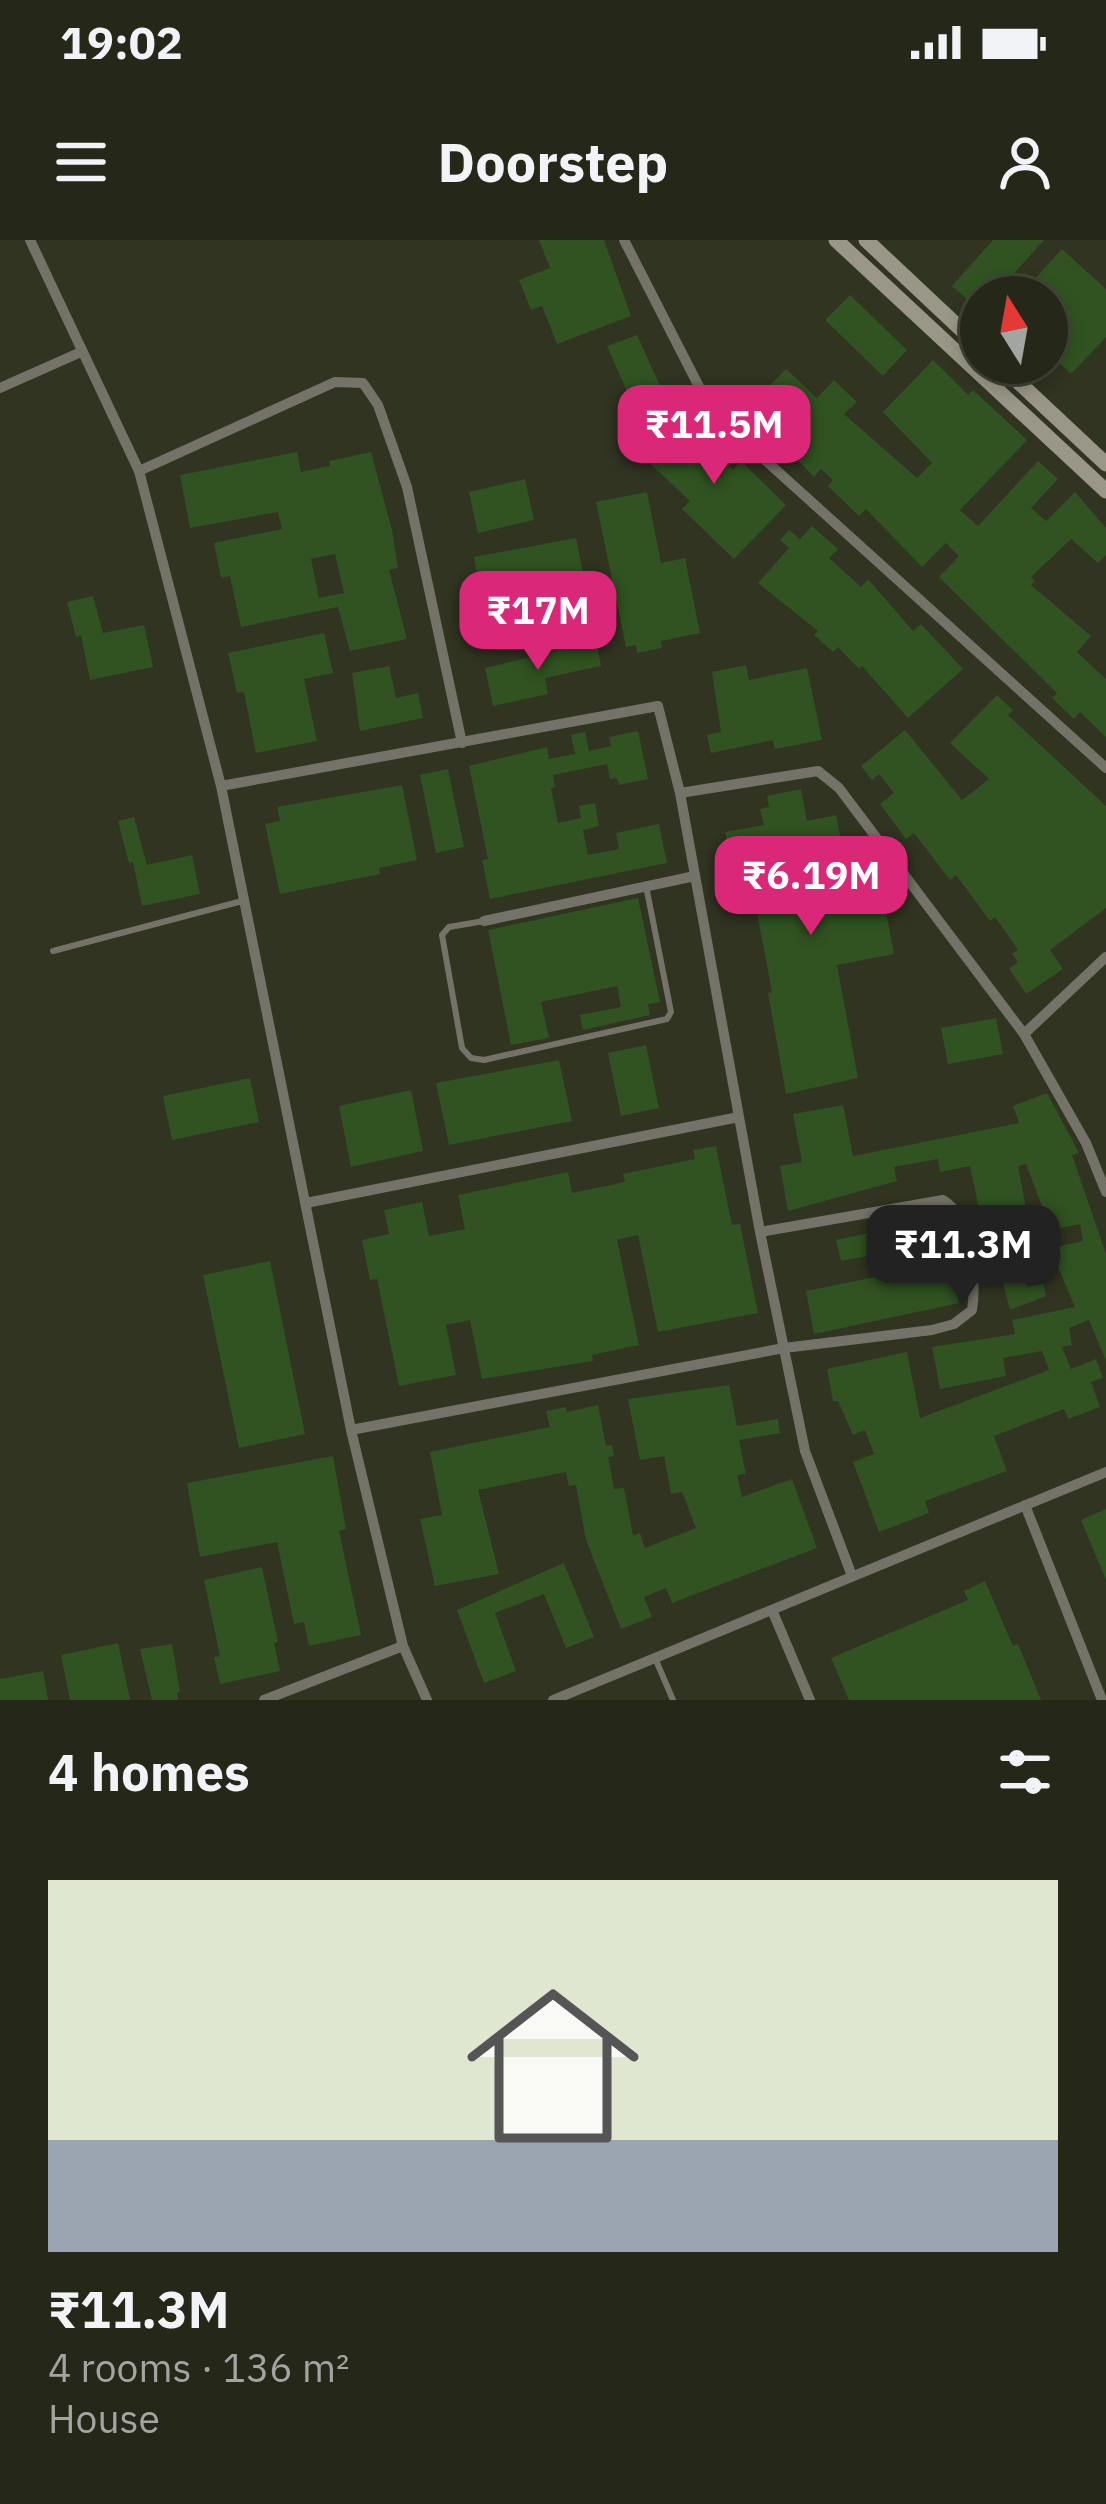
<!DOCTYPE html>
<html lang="en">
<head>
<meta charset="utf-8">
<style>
	:root { --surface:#252719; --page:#313326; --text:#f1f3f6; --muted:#a3a5a2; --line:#424438; --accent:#db2777 }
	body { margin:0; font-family:"IBM Plex Sans",sans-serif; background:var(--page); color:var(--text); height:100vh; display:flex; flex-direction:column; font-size:45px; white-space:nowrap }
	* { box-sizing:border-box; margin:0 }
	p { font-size:39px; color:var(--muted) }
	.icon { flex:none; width:66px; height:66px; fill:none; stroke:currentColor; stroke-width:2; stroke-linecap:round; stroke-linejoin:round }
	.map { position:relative; height:1460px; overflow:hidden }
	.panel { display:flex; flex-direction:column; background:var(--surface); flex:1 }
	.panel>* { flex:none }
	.needle { width:78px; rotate:349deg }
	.controls { position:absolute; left:960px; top:36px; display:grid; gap:24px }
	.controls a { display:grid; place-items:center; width:108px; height:108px; border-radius:50%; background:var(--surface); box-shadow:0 6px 18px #0003,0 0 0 3px var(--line); font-size:60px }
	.price { position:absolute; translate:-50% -102px; padding:0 27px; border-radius:24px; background:var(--accent); color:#fff; font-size:39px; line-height:78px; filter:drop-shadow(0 3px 6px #0008) }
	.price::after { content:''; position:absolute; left:50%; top:72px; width:36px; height:27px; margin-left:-18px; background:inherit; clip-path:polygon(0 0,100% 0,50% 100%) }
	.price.active { background:#222; color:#fff }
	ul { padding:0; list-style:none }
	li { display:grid; align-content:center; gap:24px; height:636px; padding:0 48px }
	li+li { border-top:3px solid var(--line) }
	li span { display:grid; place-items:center; height:372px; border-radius:0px; color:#555 }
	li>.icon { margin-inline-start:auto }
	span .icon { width:216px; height:216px; fill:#fffc; stroke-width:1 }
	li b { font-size:51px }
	h2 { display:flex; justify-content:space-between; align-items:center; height:144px; padding:0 48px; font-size:51px }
	.status { display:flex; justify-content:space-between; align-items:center; height:84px; padding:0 60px; background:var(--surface); direction:ltr }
	.status svg { height:33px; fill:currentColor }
	header { display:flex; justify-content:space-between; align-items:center; height:156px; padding:0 48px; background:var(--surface); font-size:54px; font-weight:700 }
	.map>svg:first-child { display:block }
</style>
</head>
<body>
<div class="status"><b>19:02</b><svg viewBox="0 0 49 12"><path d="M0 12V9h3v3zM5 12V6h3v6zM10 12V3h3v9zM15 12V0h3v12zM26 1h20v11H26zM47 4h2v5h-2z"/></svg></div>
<header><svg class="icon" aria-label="menu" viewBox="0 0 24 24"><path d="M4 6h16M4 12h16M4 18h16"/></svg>Doorstep<svg class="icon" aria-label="person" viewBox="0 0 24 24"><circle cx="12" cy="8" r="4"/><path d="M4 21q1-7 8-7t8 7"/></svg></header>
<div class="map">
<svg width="1106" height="1460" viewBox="0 0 1106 1460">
	<rect width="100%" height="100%" fill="#313421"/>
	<!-- building -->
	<path fill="#305321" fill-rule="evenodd" d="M539 0H604L631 76 557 104 542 66 531 70 519 40 550 28Z
		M993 0H1044L993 57H981V71L952 46Z
		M1062 9 1106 49V97L1071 134 1047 111V57H1018Z
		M850 55 907 110 883 136 825 80Z
		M637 95 667 161 637 174 607 106Z
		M933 120 968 155 973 150 1027 200 960 270 978 286 1038 221 1058 239 1031 268 1046 281 1075 252 1106 288V315L1098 323 1071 299 1031 337 1035 341 1031 345 1091 396 1077 412 1106 439V497L1080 472 1074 479 1052 458 1057 453 939 337 959 316 946 303 922 327 866 269 859 276 828 246 833 240 821 229 814 237 747 168 786 129 817 158 834 140 857 162 844 174 917 238 932 223 883 172Z
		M685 173 704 191 699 196 733 230 741 221 786 265 734 319 682 269 690 261 642 216Z
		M297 212 301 232 330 226 329 221 371 212 392 290 398 328 389 330 407 399 350 411 338 367 241 387 230 336 221 338 214 303 282 289 278 272 190 288 180 235ZM335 314 344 353 319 358 311 319Z
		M525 239 534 280 478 293 469 252Z
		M647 252 661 323 685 318 700 393 661 401 662 408 637 413 636 405 626 407 596 262Z
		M812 286 838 309 829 318 861 347 868 339 913 391 921 384 963 429 908 478 862 426 859 429 838 407 833 412 814 395 818 391 758 343 789 308 780 300 789 290 800 299Z
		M576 298 585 343 482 363 474 317Z
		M93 356 103 393 144 385 153 427 90 440 81 395 76 397 67 362Z
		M520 376 524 396 489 404 485 384Z
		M324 393 333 433 304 439 317 501 256 513 244 452 237 453 228 413Z
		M596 401 601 426 545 438 548 454 493 466 485 428Z
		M746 425 749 440 807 428 822 500 775 509 773 500 711 513 707 495 721 492 712 432Z
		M389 426 396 458 418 453 423 478 360 491 352 433Z
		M997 455 1013 470 1008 475 1106 566V668L1050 710 1063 729 1026 754 1009 729 1018 722 1012 714 1018 710 995 677 990 681 956 635 950 640 914 593 906 599 880 564 894 553 879 534 872 540 861 526 905 490 962 560 989 539 950 503Z
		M638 491 648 539 619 545 617 538 610 539 607 524 553 535 555 547 551 548 558 583 581 578 579 566 595 563 599 586 583 590 588 615 619 609 616 593 659 584 667 623 490 659 482 620 488 619 469 526 547 507 549 519 575 514 571 495 585 492 589 511 611 506 609 497Z
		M448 529 464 607 436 613 420 535Z
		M402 545 417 620 379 628 380 634 280 654 265 584 280 581 277 567Z
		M801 549 807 581 836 575 842 605 759 620 763 640 876 619 894 714 837 725 858 838 786 854 768 753 772 752 748 625 733 628 725 592 764 585 760 569 769 567 767 556Z
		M134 577 147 625 192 615 200 654 142 666 133 622 129 623 118 581Z
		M638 658 660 762 648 764 650 775 583 790 580 775 621 767 617 746 541 762 549 798 511 805 488 690Z
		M996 778 1003 814 948 824 941 788Z
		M646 805 659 868 621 876 608 813Z
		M559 820 572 881 449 905 436 843Z
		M250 838 259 882 172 900 163 856Z
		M411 850 423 911 351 927 339 866Z
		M1047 853 1079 913 1072 915 1106 1014V1121L1089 1080 1069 1088 1072 1105 1062 1107 1071 1129 1096 1119 1103 1138 1091 1142 1100 1167 1068 1179 1064 1169 994 1196 1007 1231 925 1261 929 1273 879 1292 853 1222 874 1214 865 1190 853 1195 838 1161H833L827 1129 907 1112 920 1178 1049 1130 1042 1111 1003 1118 1006 1136 940 1149 932 1107 1015 1094 1012 1080 1075 1067 1055 1020 1061 1017 1057 1007 1083 1001 1080 984 1051 990 1026 924 1018 926 1031 994 986 1002 970 926 940 932 938 919 894 927 897 941 788 971 780 926 802 922 793 874 843 865 853 916 1019 883 1013 866Z
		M716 906 732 985 740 984 758 1073 658 1092 638 995 617 1000 639 1105 592 1115 593 1121 482 1139 470 1080 446 1085 456 1135 399 1146 377 1039 370 1040 362 1000 389 994 384 970 422 962 429 996 465 989 458 955 568 932 572 953 625 942 623 934 695 919 693 910Z
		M941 977 959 1063 814 1094 806 1051 876 1037 872 1015 841 1021 836 1000 878 991 880 1000 916 993 914 982Z
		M1020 1015 1027 1047 1043 1044 1046 1056 1010 1070 997 1021Z
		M270 1021 305 1194 239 1208 203 1035Z
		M729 1145 737 1186 778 1179 780 1193 739 1200 746 1234 737 1235 742 1257 792 1239 817 1308 672 1363 666 1348 644 1357 652 1377 621 1389 586 1300 576 1245 569 1246 566 1232 478 1250 499 1334 435 1346 420 1279 442 1275 430 1212 550 1187 546 1171 566 1167 567 1172 598 1165 606 1206 612 1205 614 1216 608 1217 614 1249 624 1248 633 1296 640 1293 645 1308 696 1288 682 1252 671 1254 664 1216 640 1220 628 1159Z
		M333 1216 346 1289 339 1291 361 1395 309 1406 304 1382 294 1384 277 1302 200 1317 187 1243Z
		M1106 1269V1340L1081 1280Z
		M564 1323 594 1397 566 1408 544 1354 495 1373 516 1431 484 1443 457 1370Z
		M262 1327 278 1402 274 1403 280 1431 220 1444 214 1417 220 1416 204 1340Z
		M985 1341 1013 1406 1018 1404 1041 1460H849L831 1418 968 1360 964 1351Z
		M118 1403 130 1460H70L61 1415Z
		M172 1404 180 1452 177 1453 178 1460H152L140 1409Z
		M43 1431 48 1460H0V1439Z"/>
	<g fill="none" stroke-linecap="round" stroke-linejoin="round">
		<!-- lane -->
		<path stroke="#757369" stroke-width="6" d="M484 681 449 687 442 695 462 808 471 818 484 820 667 779 671 772 646 646
			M53 711 246 660
			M655 1418 673 1460"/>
		<!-- street -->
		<path stroke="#757369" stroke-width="10" d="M30 0 139 231 221 546 351 1190 403 1406 427 1460
			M624 0 712 172 1106 528
			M0 148 81 112
			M139 231 335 142 363 143 378 165 407 247 462 503
			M221 546 658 466 680 553 818 531 839 548 1024 794 1106 717
			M680 553 760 992 805 1211 852 1336
			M484 681 695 636
			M1024 794 1086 903 1106 952
			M306 963 739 877
			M351 1190 784 1108 932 1090 954 1084 972 1070C977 1040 971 976 943 960L760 992
			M1025 1265 1102 1460
			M772 1370 810 1460
			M264 1460 403 1406
			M553 1460 1106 1232"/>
		<!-- secondary -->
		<path stroke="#9a9788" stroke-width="15" d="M836 0 1106 251
			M866 0 981 108
			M998 123 1106 224"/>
	</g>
</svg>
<div class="controls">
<a><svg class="needle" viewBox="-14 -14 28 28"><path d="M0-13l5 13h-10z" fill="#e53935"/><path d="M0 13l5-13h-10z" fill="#a3a5a2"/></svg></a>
</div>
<b class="price" style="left:714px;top:247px">₹11.5M</b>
<b class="price" style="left:538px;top:433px">₹17M</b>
<b class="price" style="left:811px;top:698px">₹6.19M</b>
<b class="price active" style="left:963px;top:1067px">₹11.3M</b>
</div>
<section class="panel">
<h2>4 homes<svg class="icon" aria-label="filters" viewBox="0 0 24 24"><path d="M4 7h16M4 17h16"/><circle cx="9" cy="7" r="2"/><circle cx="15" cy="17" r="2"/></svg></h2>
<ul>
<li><span style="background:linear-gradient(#dfe7d0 70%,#9aa5b1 0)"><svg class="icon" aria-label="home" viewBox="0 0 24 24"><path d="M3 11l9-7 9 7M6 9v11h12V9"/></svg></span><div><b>₹11.3M</b><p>4 rooms · 136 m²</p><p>House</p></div></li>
</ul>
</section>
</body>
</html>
